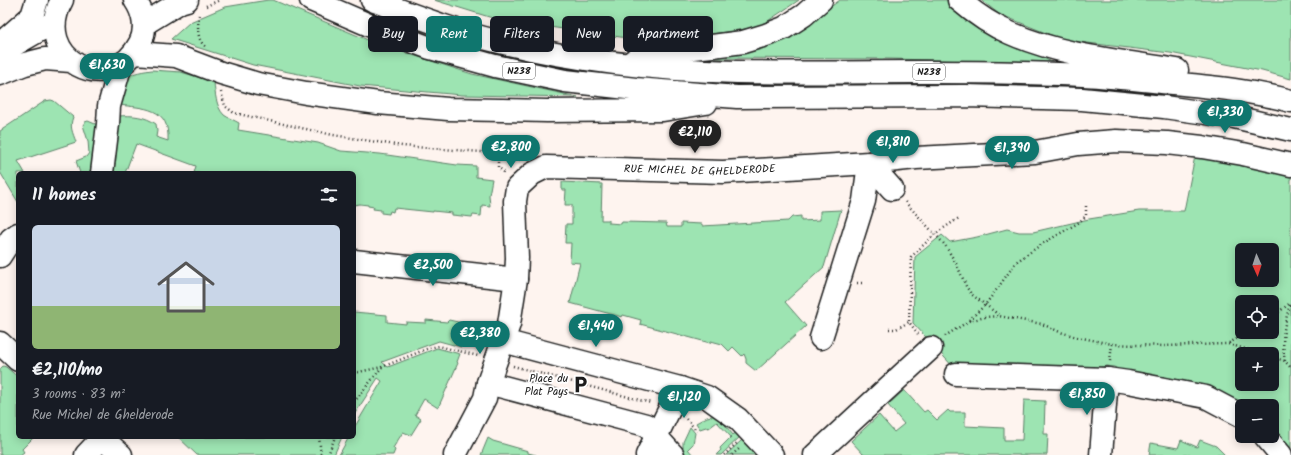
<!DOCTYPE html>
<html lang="en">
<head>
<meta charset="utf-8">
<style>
	:root { --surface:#171b24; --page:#20242c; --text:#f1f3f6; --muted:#9ea1a6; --line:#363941; --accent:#0f766e }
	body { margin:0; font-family:Kalam,sans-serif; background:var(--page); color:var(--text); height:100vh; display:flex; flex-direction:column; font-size:15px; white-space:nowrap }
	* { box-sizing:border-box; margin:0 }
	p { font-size:13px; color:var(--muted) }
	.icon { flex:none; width:22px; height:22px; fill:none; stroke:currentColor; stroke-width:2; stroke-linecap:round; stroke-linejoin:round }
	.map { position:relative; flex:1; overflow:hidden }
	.details { position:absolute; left:16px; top:171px; width:340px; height:268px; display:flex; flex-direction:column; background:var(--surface); border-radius:6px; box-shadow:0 2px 10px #0003 }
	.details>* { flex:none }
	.guide { position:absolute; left:368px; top:16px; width:380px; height:36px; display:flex; gap:8px }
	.needle { width:26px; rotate:177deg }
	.buttons { position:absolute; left:1235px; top:243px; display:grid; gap:8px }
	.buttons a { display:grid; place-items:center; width:44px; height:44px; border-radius:6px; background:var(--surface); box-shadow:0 2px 10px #0003; font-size:20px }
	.price { position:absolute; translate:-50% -34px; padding:0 9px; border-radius:14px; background:var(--accent); color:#fff; font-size:13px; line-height:26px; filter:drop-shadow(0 1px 2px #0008) }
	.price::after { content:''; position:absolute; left:50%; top:24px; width:12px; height:9px; margin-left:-6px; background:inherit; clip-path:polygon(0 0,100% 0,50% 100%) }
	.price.current { background:#222; color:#fff }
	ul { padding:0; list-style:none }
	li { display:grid; align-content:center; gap:8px; height:212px; padding:0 16px }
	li+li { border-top:1px solid var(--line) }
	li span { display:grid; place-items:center; height:124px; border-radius:6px; color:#555 }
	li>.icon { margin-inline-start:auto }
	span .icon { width:72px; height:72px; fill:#fffc; stroke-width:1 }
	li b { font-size:17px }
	h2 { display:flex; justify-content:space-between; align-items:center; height:48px; padding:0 16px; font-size:17px }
	.tag { padding:0 14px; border-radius:6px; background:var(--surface); box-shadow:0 2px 10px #0003; font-size:14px; line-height:36px }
	.tag.current { background:var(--accent); color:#fff }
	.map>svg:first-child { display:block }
</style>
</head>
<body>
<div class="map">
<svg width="1291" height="455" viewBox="0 0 1291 455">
	<rect width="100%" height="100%" fill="#fef4ef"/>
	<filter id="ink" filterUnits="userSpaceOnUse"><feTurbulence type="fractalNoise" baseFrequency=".025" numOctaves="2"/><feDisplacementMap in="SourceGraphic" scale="8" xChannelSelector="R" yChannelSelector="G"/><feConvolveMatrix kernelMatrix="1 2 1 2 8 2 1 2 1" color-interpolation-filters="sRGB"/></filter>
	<g filter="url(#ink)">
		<!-- green -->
		<path fill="#9de4b2" stroke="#5c8067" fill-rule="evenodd" d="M268 0H273L375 43 472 74 578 97 462 95 360 86 253 65 171 39 190 22 225 7Z
			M434 0H799L759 27 656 42 499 20Z
			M840 0H947L966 21 1054 63 891 59 704 58 795 33Z
			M981 0H1291V79L1262 71 1170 53 1063 40 999 14Z
			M152 70 181 72 214 82C215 93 216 107 224 115 228 118 234 120 239 123L238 130 318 143 341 151 380 154 457 165 476 166V177L492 179 489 195 490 206 482 205 481 216 473 215 472 217 452 215V213L433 211V212L394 208 393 212 390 211 389 214 381 213V210L373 209 374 207 368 206V205L360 204 354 205V173H194L196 166 136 144 125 173H110L119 116C132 115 145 116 156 124L157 131 156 137 168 141C170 107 144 108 118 105 125 77 122 74 152 70Z
			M51 100 54 101 73 117C69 127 73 133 76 142L18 161 25 173H18V202L0 172V131L45 101Z
			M88 121 100 126 94 171 90 170V173H80L76 161 86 157 89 153 88 141 83 125 85 122Z
			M1198 141 1291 158V455L1272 436V406H1242L1133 378 1114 367 1107 366 1081 371 955 369 913 323 915 257 942 235 950 242 977 237 1007 229 1019 232H1033L1089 219 1139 211H1184ZM1242 250H1272V280H1242ZM1242 302H1272V332H1242ZM1242 354H1272V384H1242Z
			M562 182 602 184 601 220H609V223L621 224 622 222 666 223 667 227H681V223L702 224V226L788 221 792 217 801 216V221L820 220V211L841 210 824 267 785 302 806 326 756 371 746 363V359L744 354 742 356 733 347 729 351 722 344 711 341 710 343 640 324 641 320 623 315 622 317 570 303 580 263 570 262 571 243H565L566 224H572V205H565L566 190H562Z
			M354 312 387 315V322L406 324V322L426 323V320L447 322 449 320 467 324 461 347 439 341 382 362 388 367 437 348 460 354 457 362 458 363 438 408 424 399 415 415 421 419 411 435 403 432 393 448 395 450 393 455H339L349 437H354V428L382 381 378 378 354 415Z
			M3 366 6 367 18 377V437H34L22 449 24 452 20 455H0V369Z
			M904 390 924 412 927 410 937 420 948 410 950 412H965V426L1004 428V440H1022L1024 400 1045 401 1044 434H1048L1047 455H864L851 441 879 415 894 432 904 424 888 405Z
			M716 415C723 421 727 428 733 435L738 431 742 435 721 455H716L721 450 720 448 731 437 717 422 709 428 706 427 700 429 696 423 707 417Z
			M690 427 695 433 693 444 688 449 693 455H683V442Z
			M178 437H342L334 455H197Z
			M488 438 493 441 528 451V453L536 455H481Z
			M743 439 758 455H726Z
			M1181 440 1197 447 1200 440 1216 446 1225 455H1149L1151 443 1178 448Z"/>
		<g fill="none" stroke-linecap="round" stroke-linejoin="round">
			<defs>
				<g id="minor">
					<path d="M869 163 892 189"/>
					<path d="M102 173 108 124 109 106 121 64"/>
					<path d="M0 256 11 239 18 234"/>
					<path d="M354 261 516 279"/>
					<path d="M821 338 864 201 869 163"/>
					<path d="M503 341 680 388 707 397 738 419 772 455"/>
					<path d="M0 343 18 360"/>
					<path d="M956 374 1107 379 1128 382 1206 397 1242 416"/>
					<path d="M488 383 646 425 673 455"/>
					<path d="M1265 436 1281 455"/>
					<path d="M101 437 121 455"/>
					<path d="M86 455 102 438"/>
					<path id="s1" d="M455 455 485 398 488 383 509 324 516 279 517 258 515 201 517 188 532 174 546 167 723 172 869 163 916 158 1035 152 1078 144 1116 141 1167 143 1202 147 1243 154 1291 165"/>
					<path d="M647 455 680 388"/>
					<path d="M815 455 931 348"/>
					<path d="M1101 455 1107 379"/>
				</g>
				<path id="major" d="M62 0C30 58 110 101 140 43 147 30 144 13 135 0
					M144 24 180 2 187 0
					M0 53 54 22
					M0 74 25 64 45 59 71 61"/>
				<path id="highway" d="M311 0 369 25 430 48 495 66 565 81 636 89 737 97 965 96 1082 99 1164 107 1234 117 1291 130
					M372 0C413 15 454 31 496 41 575 61 657 70 737 72 852 74 968 69 1083 75 1106 76 1129 79 1153 81 1199 86 1246 89 1291 101
					M959 0C974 13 991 25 1010 33 1062 56 1121 61 1177 70
					M0 44 32 16 37 0
					M135 53 176 56 221 73 258 84 306 93 378 103 448 109 547 111 663 110 706 103
					M632 62 643 53 712 46 743 42 766 35 784 28 804 15 821 0"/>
			</defs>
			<!-- minor casing -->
			<use href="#minor" stroke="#1c1c1c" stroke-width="25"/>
			<!-- major casing -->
			<use href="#major" stroke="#1c1c1c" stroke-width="25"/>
			<!-- highway casing -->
			<use href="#highway" stroke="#1c1c1c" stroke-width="25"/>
			<!-- path -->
			<path stroke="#1c1c1c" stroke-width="2.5" stroke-dasharray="1 3" stroke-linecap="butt" d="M206 6 220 0
				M199 15C198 25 196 39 205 46
				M221 92 225 106 234 113 333 135 402 146 495 153 519 162
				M498 154V167L506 174
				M905 202 945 245 957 265 966 286 971 294 999 315
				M857 283H865
				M1272 317 1289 304
				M969 320 985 305 1000 285 1016 262 1042 244 1078 223 1086 216V204
				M889 329H896L909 322
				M918 334 909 322 911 257 935 234 959 218
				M945 336 969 321 985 317 999 316 1042 324 1060 332 1077 337 1112 344 1164 346 1228 344 1263 354
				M1229 343 1249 332
				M1272 357 1285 361 1291 368
				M1110 361 1112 344
				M1285 361C1281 338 1284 326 1290 304
				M513 366 651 403
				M354 373 382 367 429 348 439 346 478 356
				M354 402 382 367
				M686 419 697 431
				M319 437 321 455
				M328 455 335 437
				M724 455 737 443
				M732 455 740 448"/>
			<!-- minor -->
			<use href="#minor" stroke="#fff" stroke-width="22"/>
			<!-- major -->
			<use href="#major" stroke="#fff" stroke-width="22"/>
			<!-- highway -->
			<use href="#highway" stroke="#fff" stroke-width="22"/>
		</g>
	</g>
	<!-- icons -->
	<defs>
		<symbol id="parking-bare" viewBox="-9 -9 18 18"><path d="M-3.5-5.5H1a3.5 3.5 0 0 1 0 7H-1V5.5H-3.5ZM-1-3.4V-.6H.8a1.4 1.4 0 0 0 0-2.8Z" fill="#1c1c1c" stroke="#fff" stroke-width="2.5" paint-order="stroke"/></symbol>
	</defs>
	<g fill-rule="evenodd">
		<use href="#parking-bare" x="568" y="372" width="25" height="25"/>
	</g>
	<g text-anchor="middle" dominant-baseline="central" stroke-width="3.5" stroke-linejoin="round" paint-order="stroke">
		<!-- shield labels -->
		<g fill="#fff" stroke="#606060" stroke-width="1">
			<rect x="503" y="63" width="32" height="16" rx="3"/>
			<rect x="913" y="64" width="32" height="16" rx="3"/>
		</g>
		<g font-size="10" font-weight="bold" fill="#1c1c1c">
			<text x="519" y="71">N238</text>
			<text x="929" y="72">N238</text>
		</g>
		<!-- street labels -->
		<g font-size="11" fill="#1c1c1c" stroke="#fff">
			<text stroke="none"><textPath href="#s1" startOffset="469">RUE MICHEL DE GHELDERODE</textPath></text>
		</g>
		<!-- poi labels -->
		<g font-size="11" fill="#1c1c1c" stroke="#fff" text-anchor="end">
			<text x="568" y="379">Place du<tspan x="568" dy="13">Plat Pays</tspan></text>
		</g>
	</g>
</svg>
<div class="buttons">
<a><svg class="needle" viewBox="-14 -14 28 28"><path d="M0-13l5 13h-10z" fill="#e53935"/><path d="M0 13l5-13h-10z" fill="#9ea1a6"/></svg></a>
<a><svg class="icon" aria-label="locate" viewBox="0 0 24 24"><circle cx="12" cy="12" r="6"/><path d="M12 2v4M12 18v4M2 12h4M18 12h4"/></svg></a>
<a>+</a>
<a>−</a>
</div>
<b class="price" style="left:107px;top:87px">€1,630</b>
<b class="price" style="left:1225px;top:134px">€1,330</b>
<b class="price current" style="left:695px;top:154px">€2,110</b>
<b class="price" style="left:893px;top:164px">€1,810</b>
<b class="price" style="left:511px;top:169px">€2,800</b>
<b class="price" style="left:1012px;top:170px">€1,390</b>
<b class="price" style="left:433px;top:287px">€2,500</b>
<b class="price" style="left:596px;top:348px">€1,440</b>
<b class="price" style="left:480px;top:355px">€2,380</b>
<b class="price" style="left:1087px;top:416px">€1,850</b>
<b class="price" style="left:684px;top:419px">€1,120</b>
<div class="guide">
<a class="tag">Buy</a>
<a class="tag current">Rent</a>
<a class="tag">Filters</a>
<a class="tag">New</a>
<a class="tag">Apartment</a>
</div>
<section class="details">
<h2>11 homes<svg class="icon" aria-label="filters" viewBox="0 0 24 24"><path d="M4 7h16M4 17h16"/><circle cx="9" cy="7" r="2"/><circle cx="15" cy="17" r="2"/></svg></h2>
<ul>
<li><span style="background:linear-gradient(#c9d6e8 65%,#8fb573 0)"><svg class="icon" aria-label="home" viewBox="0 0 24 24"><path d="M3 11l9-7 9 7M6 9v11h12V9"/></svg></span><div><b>€2,110/mo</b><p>3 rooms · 83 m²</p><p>Rue Michel de Ghelderode</p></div></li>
</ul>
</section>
</div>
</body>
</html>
